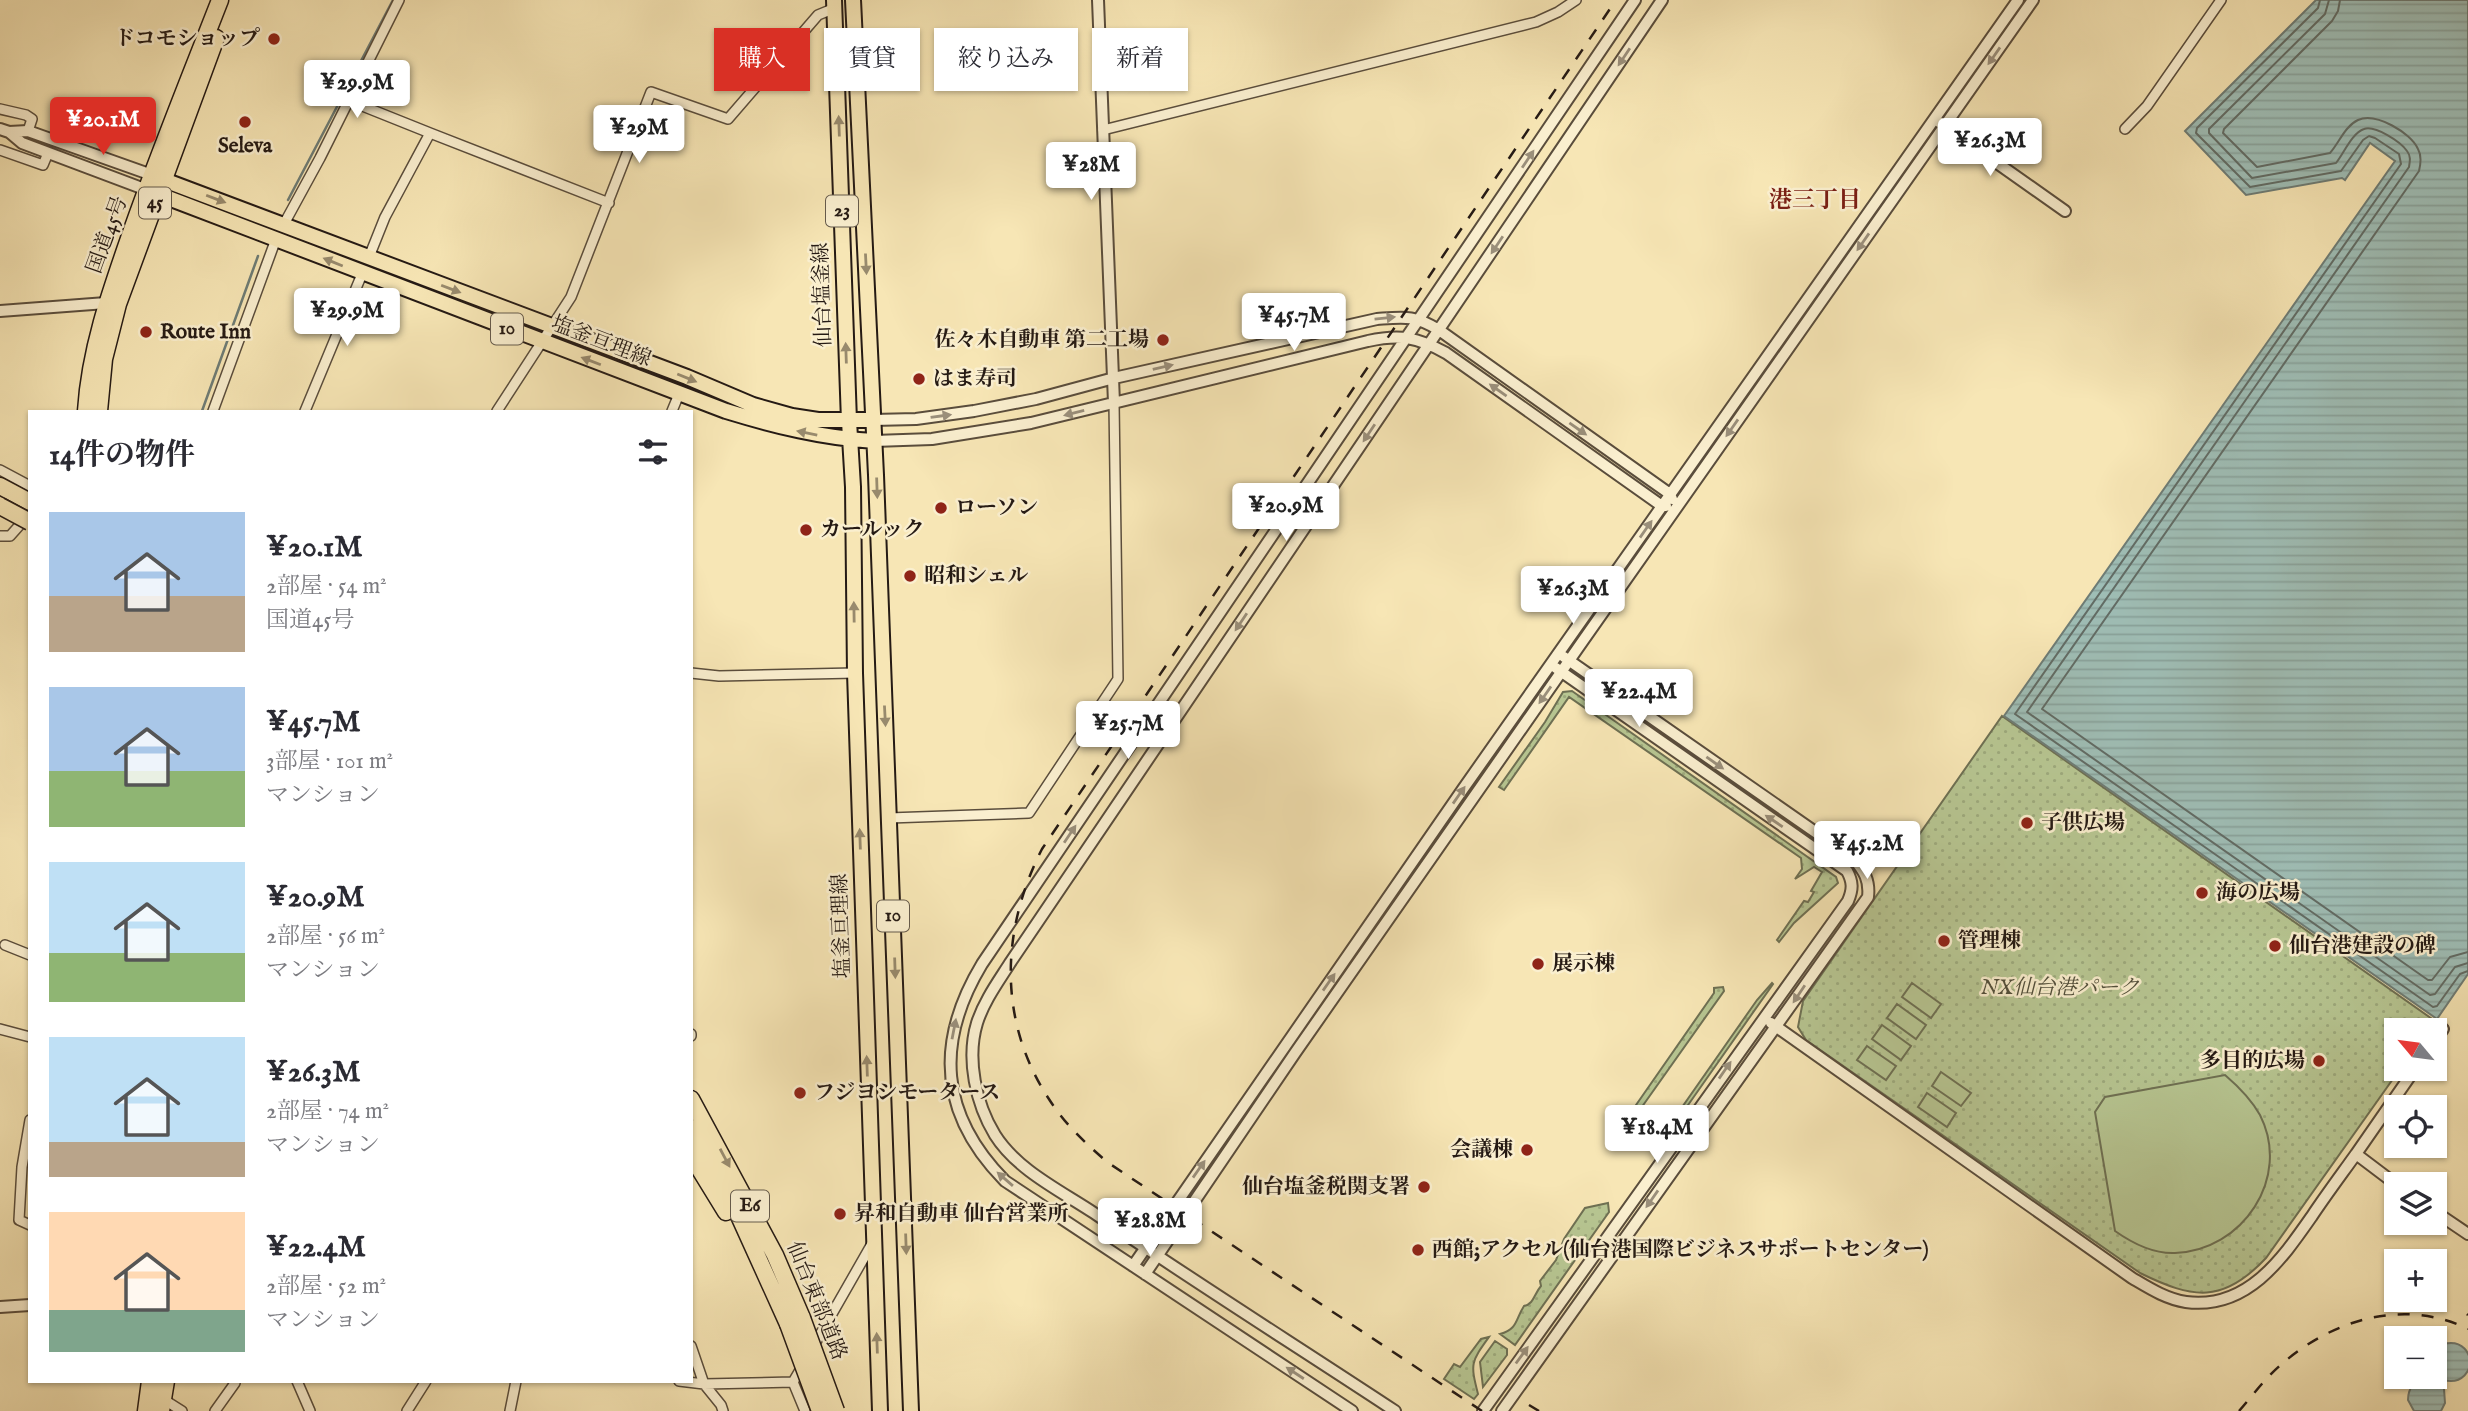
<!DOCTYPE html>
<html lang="ja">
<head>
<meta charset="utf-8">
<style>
	:root { --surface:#fff; --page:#f7f7f7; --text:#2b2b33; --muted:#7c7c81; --accent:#d93025 }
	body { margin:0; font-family:"IM FELL English","Noto Serif JP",serif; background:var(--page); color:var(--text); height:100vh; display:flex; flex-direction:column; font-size:26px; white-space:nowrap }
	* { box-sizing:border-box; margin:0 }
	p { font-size:23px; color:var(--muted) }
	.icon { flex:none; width:38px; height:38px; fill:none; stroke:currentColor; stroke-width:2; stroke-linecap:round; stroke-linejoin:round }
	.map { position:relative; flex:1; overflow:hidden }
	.side { position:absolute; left:28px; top:410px; width:665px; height:973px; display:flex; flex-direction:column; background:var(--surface); border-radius:0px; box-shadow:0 2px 5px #0004 }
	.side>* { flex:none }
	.hud { position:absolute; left:714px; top:28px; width:665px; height:63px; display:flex; gap:14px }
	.needle { width:46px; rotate:299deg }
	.controls { position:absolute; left:2384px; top:1018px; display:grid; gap:14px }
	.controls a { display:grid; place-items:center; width:63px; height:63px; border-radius:0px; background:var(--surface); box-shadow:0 2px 5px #0004; font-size:35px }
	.price { position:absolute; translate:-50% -60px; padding:0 16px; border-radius:7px; background:#fff; color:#222; font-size:23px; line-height:46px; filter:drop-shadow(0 2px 4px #0008) }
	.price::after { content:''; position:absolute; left:50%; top:42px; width:21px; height:16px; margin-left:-10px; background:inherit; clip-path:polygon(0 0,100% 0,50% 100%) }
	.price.on { background:var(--accent); color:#fff }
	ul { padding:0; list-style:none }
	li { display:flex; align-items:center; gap:21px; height:175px; padding:0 21px }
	li span { display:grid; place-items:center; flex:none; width:196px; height:140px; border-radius:0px; color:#555 }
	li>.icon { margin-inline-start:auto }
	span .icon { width:84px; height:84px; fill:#fffc; stroke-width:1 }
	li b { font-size:30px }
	h2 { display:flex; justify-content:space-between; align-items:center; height:84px; padding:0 21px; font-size:30px }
	.tag { padding:0 24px; border-radius:0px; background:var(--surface); box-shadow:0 2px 5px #0004; font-size:24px; line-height:63px }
	.tag.on { background:var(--accent); color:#fff }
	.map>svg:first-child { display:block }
</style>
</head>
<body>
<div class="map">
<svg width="2468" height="1411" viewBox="0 0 2468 1411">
	<defs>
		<pattern id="grass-dots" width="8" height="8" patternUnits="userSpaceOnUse" patternTransform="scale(1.75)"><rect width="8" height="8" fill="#b7c692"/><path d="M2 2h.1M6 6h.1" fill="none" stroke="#9daa7d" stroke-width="1.8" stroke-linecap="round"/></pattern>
		<pattern id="water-rules" width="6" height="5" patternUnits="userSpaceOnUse" patternTransform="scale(1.75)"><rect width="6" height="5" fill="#9fbeb6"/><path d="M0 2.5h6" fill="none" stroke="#89a39c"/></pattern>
	</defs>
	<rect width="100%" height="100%" fill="#f7e6b5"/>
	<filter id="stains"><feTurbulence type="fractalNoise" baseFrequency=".00286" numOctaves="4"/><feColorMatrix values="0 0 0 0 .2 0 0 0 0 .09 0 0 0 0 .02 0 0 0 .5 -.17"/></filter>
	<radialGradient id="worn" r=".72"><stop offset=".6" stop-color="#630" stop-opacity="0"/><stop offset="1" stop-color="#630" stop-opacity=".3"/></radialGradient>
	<!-- grass -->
	<path fill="url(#grass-dots)" stroke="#6e7053" stroke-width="2" d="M1572 691 1836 877 1838 883 1794 923 1779 942 1777 940 1804 901 1808 902 1814 892 1811 891 1822 872 1814 867 1795 879 1802 869 1801 858 1569 697 1504 790 1499 787 1545 722 1563 692Z
		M2002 716 2435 1021 2428 1031H2396V1069H2400L2266 1258C2223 1304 2193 1299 2140 1273L1806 1040 1798 1027 1803 1001Z
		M1772 983 1773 984 1660 1145 1657 1143 1757 1000Z
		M1723 987 1724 991 1622 1135 1616 1137 1615 1130 1620 1128 1714 993V988Z
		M1608 1203 1609 1212 1515 1345 1500 1334C1518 1329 1515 1320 1524 1306 1534 1304 1534 1294 1541 1286L1540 1281 1556 1260 1564 1239 1585 1208Z
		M1489 1337C1471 1362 1470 1363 1478 1394L1474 1399 1444 1379 1454 1364 1460 1367 1481 1339Z
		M1495 1341 1507 1349V1355L1483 1387 1480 1362Z"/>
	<!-- pitch -->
	<path fill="#b7c692" stroke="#6e7053" stroke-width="2" d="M1912 983 1941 1004 1931 1018 1902 997Z
		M1897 1004 1926 1025 1916 1039 1887 1018Z
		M1882 1025 1911 1046 1901 1060 1872 1039Z
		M1867 1046 1896 1066 1886 1080 1857 1060Z
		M1941 1072 1971 1093 1961 1106 1932 1086Z
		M2225 1075C2239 1087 2251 1099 2260 1115 2292 1178 2242 1251 2175 1253 2153 1254 2132 1243 2115 1231L2095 1112 2105 1097Z
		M1927 1093 1956 1113 1947 1127 1918 1107Z"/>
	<!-- water -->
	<path fill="url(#water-rules)" stroke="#6e7c75" stroke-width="2" d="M2316 0H2468V974L2437 1019 2004 716 2395 161 2370 143 2345 180 2342 178 2246 195 2185 131Z
		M2432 1362a19 19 0 1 1 38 0a19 19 0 1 1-38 0Z
		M2428 1378 2434 1380 2444 1389 2445 1403 2441 1411H2414L2408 1400C2408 1387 2415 1380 2428 1378Z"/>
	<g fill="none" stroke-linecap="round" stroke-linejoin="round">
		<!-- shore -->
		<path stroke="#626c65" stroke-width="2" d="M2320 0 2318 8 2197 128 2196 133 2250 187 2341 171 2363 140 2369 136 2375 138 2399 154 2401 164 2015 714 2433 1007 2437 1006 2460 974 2468 971
			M2329 0 2325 14 2209 129V133L2252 178 2336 163C2344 153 2352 133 2364 129 2375 125 2401 142 2407 151 2411 156 2410 161 2409 167L2027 712 2430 995 2435 994 2455 967 2468 963
			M2340 0 2338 11 2332 21 2224 129 2223 133 2257 167 2330 153C2339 143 2345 126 2358 120 2376 112 2411 133 2418 149 2422 156 2421 163 2419 171L2042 709 2428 980H2432L2450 957 2468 952"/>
		<!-- stream -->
		<path stroke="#6e7c75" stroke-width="2.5" d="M288 200 393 0
			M202 411 258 256"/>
		<defs>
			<path id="minor" d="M350 101 430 133
				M0 109 26 115 32 119 28 131
				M2125 129 2147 106 2221 0
				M1103 130 1536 22 1558 12 1576 0
				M0 150 43 165 48 153
				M284 224 320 158 399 0
				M369 257 385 217 430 133 609 203
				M213 411 276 239
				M305 411 362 274
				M497 411 571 297 651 92 728 119 818 15 835 8
				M672 411 679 394
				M0 470 30 486
				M0 536H10L26 518
				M691 673 719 676 855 673
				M889 818 1029 813 1118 679 1114 403
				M5 945 30 955
				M0 1029 30 1037
				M691 1034V1036
				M30 1120 22 1167 19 1220 30 1225
				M691 1346 704 1384 721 1405 723 1411
				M813 1347 873 1242
				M297 1381 310 1411
				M679 1381 704 1384 793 1382
				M793 1382 803 1365
				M793 1382 805 1411
				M163 1399 182 1411
				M215 1411 235 1383
				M407 1411 426 1381
				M510 1411 516 1381"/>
			<path id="tertiary" d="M1098 0 1114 403
				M1939 122 2065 211
				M0 129 9 132 22 143 147 190
				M9 132 28 131 152 175
				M0 311 106 303
				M873 420 916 419 974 411 1036 399 1114 378 1377 319C1405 317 1414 315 1439 330L1670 494 1672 499
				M874 441 932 439 1031 423 1368 341C1400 334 1417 337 1446 353L1662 506H1666
				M1771 1023 2132 1278C2149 1288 2166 1299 2186 1302 2247 1310 2282 1259 2312 1216 2326 1195 2341 1175 2356 1154
				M2434 1042 2443 1029
				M2397 1185 2356 1154 2415 1069
				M2434 1211 2468 1234
				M1133 1266 1463 789 2018 0
				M1145 1274 1295 1053 1580 645 2033 0
				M0 1307 30 1305
				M1352 1411 1005 1181C939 1114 935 1042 982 964L1635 0
				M1395 1411C1295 1345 1193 1281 1094 1213 1061 1191 1017 1170 995 1135 976 1104 966 1059 977 1023 984 1001 998 982 1010 963L1662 0
				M1483 1411 1848 901C1853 889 1853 882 1847 871L1556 668
				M1502 1411 1868 897C1870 880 1864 871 1854 859L1564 657"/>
			<path id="primary" d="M834 0 849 421 853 487 855 673 880 1411
				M853 0 876 475 911 1411
				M156 177 687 377 753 405 792 416 818 420H873
				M150 191 726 411C775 426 823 438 874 441"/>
			<path id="trunk" d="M86 411C90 348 111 290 132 230 159 153 190 77 220 0
				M99 411 104 359 118 304 216 38
				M146 1411 150 1381
				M161 1411 166 1381"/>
			<path id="motorway" d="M0 486 30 502
				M691 1099 775 1255 802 1318
				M691 1128 740 1218 788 1324
				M691 1155 726 1212"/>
		</defs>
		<!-- minor casing -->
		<use href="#minor" stroke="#5a4d3c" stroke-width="12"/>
		<!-- tertiary casing -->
		<use href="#tertiary" stroke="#5a4d3c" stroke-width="14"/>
		<!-- primary casing -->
		<use href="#primary" stroke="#251a14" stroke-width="18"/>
		<!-- trunk casing -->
		<use href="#trunk" stroke="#251a14" stroke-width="19"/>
		<!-- motorway casing -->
		<use href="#motorway" stroke="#251a14" stroke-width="19"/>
		<!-- minor -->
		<use href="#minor" stroke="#faefcf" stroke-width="9"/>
		<!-- tertiary -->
		<use href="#tertiary" stroke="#faefcf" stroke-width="10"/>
		<!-- primary -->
		<use href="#primary" stroke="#f7e6b5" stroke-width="14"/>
		<!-- trunk -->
		<use href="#trunk" stroke="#f7e6b5" stroke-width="16"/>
		<!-- motorway -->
		<use href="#motorway" stroke="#f7e6b5" stroke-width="16"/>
		<!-- rail -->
		<path stroke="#251a14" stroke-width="2.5" stroke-dasharray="12 12" stroke-linecap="butt" d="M2467 1314 2468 1315
			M1529 1405 1539 1411
			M1482 1411 1107 1162C1089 1146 1072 1131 1058 1112 998 1032 998 935 1042 849L1616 0
			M2239 1411C2253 1395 2266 1377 2283 1363 2334 1319 2405 1298 2468 1329"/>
		<defs>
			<path id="motorway-bridge" d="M0 506 30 522
				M802 1318 836 1411
				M788 1324 820 1411"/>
		</defs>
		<!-- motorway-bridge casing -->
		<use href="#motorway-bridge" stroke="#251a14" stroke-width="19" stroke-linecap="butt"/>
		<!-- motorway-bridge -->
		<use href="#motorway-bridge" stroke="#f7e6b5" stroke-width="16"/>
	</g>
	<!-- one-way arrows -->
	<defs><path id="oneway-solid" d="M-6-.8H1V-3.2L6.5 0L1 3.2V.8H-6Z" transform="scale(1.75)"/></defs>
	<g fill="#9a8f7b">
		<use href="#oneway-solid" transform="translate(1994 56) rotate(125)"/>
		<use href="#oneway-solid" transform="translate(1624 57) rotate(124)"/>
		<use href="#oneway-solid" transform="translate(1528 159) rotate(-56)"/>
		<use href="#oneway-solid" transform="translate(1863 242) rotate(125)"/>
		<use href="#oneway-solid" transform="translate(1497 245) rotate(124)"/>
		<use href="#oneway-solid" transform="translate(1385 318) rotate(-6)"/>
		<use href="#oneway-solid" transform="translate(1163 367) rotate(-13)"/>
		<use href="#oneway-solid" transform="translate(1498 390) rotate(-145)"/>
		<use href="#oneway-solid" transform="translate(1074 413) rotate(166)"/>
		<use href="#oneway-solid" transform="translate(941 416) rotate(-8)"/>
		<use href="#oneway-solid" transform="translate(1732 428) rotate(125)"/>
		<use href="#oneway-solid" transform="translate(1578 429) rotate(35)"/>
		<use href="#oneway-solid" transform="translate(1369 433) rotate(124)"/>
		<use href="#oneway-solid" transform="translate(1646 529) rotate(-55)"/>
		<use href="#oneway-solid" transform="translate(1241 622) rotate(124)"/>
		<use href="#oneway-solid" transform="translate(1545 695) rotate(125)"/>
		<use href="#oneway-solid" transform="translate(1715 763) rotate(35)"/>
		<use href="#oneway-solid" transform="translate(1459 795) rotate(-55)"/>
		<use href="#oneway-solid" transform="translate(1774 821) rotate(-146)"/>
		<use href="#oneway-solid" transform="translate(1070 834) rotate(-56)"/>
		<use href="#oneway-solid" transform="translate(1329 982) rotate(-55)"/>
		<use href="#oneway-solid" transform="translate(1799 994) rotate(124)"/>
		<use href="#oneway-solid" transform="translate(954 1029) rotate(-79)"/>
		<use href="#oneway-solid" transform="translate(1725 1070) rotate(-55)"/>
		<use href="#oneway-solid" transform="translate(1199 1169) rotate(-55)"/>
		<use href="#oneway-solid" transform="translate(1005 1179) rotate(-139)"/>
		<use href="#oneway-solid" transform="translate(1652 1199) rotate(125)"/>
		<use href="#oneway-solid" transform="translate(1522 1355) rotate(-54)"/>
		<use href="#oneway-solid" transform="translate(1295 1373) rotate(-147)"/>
	</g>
	<g fill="#988a6d">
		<use href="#oneway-solid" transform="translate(839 126) rotate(-92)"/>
		<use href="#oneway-solid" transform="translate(216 199) rotate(21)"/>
		<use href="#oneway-solid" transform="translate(333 262) rotate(-158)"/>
		<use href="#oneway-solid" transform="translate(866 264) rotate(87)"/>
		<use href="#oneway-solid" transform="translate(451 289) rotate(21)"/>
		<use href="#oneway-solid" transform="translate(846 353) rotate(-92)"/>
		<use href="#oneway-solid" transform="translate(591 361) rotate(-159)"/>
		<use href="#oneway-solid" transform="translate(687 378) rotate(22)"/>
		<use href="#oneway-solid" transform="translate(807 433) rotate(-168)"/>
		<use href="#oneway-solid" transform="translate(877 488) rotate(88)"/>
		<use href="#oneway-solid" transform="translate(854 612) rotate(-91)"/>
		<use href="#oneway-solid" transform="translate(885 716) rotate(87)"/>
		<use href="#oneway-solid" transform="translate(860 839) rotate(-92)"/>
		<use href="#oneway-solid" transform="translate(895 968) rotate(88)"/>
		<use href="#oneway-solid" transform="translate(867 1066) rotate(-92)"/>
		<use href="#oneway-solid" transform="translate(725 1158) rotate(62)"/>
		<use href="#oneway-solid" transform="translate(906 1244) rotate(88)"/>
		<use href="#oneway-solid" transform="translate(877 1343) rotate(-92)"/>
	</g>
	<!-- markers -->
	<g fill="#8f2418" stroke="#faefcf" stroke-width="2.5">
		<circle cx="274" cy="39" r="7"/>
		<circle cx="245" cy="122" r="7"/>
		<circle cx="146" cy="332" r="7"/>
		<circle cx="1163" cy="340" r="7"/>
		<circle cx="919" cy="379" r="7"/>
		<circle cx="941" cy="508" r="7"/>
		<circle cx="806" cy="530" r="7"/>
		<circle cx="910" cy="576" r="7"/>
		<circle cx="2027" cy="823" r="7"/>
		<circle cx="2202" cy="893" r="7"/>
		<circle cx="1944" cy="941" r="7"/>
		<circle cx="2275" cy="946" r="7"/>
		<circle cx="1538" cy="964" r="7"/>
		<circle cx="2319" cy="1061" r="7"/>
		<circle cx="800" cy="1093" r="7"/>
		<circle cx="1527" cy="1150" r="7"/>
		<circle cx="1424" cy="1187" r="7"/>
		<circle cx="840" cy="1214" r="7"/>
		<circle cx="1418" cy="1250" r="7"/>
	</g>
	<g text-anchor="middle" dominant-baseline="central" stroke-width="5" stroke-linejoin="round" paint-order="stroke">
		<!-- shield labels -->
		<g fill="#faefcf" stroke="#655a4c" stroke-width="2">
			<rect x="139" y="187.5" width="32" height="31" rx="5"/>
			<rect x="826" y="195.5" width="32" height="31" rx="5"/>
			<rect x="491" y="313.5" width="32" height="31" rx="5"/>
			<rect x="877" y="900.5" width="32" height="31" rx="5"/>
			<rect x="731" y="1190.5" width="38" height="31" rx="5"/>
		</g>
		<g font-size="19" font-weight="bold" fill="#251a14">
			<text x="155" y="203">45</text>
			<text x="842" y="211">23</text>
			<text x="507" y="329">10</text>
			<text x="893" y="916">10</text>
			<text x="750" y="1206">E6</text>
		</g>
		<!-- poi labels -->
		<g font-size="21" font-weight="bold" fill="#251a14" stroke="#faefcf" text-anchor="start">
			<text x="260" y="39" text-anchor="end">ドコモショップ</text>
			<text x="245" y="146" text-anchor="middle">Seleva</text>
			<text x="160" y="332">Route Inn</text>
			<text x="1149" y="340" text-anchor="end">佐々木自動車 第二工場</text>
			<text x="933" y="379">はま寿司</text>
			<text x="955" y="508">ローソン</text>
			<text x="820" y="530">カールック</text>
			<text x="924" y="576">昭和シェル</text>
			<text x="2041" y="823">子供広場</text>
			<text x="2216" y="893">海の広場</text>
			<text x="1958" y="941">管理棟</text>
			<text x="2289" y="946">仙台港建設の碑</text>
			<text x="1552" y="964">展示棟</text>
			<text x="2305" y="1061" text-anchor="end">多目的広場</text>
			<text x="814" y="1093">フジヨシモータース</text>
			<text x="1513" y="1150" text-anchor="end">会議棟</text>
			<text x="1410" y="1187" text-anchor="end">仙台塩釜税関支署</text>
			<text x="854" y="1214">昇和自動車 仙台営業所</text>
			<text x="1432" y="1250">西館;アクセル(仙台港国際ビジネスサポートセンター)</text>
		</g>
		<!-- street labels -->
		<g font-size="21" fill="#251a14" stroke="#faefcf">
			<text transform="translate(108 235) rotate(-70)">国道45号</text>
			<text transform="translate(823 295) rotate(-92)">仙台塩釜線</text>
			<text transform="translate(601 342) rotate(21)">塩釜亘理線</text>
			<text transform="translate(842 926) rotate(-92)">塩釜亘理線</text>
			<text transform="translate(816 1301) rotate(68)">仙台東部道路</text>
		</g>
		<!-- park labels -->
		<g font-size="21" font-style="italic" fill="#514e3a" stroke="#faefcf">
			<text x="2060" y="988">NX仙台港パーク</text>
		</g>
		<!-- neighbourhood labels -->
		<g font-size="23" font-weight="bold" fill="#7a1f14" stroke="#faefcf">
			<text x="1815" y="200">港三丁目</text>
		</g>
	</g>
	<rect width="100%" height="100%" filter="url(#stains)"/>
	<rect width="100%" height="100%" fill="url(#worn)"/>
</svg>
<div class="controls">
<a><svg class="needle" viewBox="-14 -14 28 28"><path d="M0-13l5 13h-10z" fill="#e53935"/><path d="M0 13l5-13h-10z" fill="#7c7c81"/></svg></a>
<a><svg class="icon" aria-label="locate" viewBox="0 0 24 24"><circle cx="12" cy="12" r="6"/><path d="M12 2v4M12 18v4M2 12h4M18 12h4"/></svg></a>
<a><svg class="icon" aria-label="layers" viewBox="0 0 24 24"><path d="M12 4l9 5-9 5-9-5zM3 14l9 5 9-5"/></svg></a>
<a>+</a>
<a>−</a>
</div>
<b class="price" style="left:357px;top:120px">¥29.9M</b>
<b class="price on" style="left:103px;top:157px">¥20.1M</b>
<b class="price" style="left:639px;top:165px">¥29M</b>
<b class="price" style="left:1990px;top:178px">¥26.3M</b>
<b class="price" style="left:1091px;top:202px">¥28M</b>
<b class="price" style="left:347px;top:348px">¥29.9M</b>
<b class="price" style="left:1294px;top:353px">¥45.7M</b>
<b class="price" style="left:1286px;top:543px">¥20.9M</b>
<b class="price" style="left:1573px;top:626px">¥26.3M</b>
<b class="price" style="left:1639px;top:729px">¥22.4M</b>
<b class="price" style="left:1128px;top:761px">¥25.7M</b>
<b class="price" style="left:1867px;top:881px">¥45.2M</b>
<b class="price" style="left:1657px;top:1165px">¥18.4M</b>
<b class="price" style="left:1150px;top:1258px">¥28.8M</b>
<div class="hud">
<a class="tag on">購入</a>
<a class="tag">賃貸</a>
<a class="tag">絞り込み</a>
<a class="tag">新着</a>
</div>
<section class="side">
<h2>14件の物件<svg class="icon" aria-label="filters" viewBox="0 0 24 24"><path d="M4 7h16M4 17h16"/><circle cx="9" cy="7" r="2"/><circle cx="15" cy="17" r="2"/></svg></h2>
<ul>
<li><span style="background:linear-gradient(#a9c7e8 60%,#b9a48a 0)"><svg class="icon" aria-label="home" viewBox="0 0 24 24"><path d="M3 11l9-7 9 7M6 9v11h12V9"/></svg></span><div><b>¥20.1M</b><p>2部屋 · 54 m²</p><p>国道45号</p></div></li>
<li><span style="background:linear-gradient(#a9c7e8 60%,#8fb573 0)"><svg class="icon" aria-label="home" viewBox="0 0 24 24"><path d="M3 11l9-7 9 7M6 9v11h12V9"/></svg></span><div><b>¥45.7M</b><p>3部屋 · 101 m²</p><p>マンション</p></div></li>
<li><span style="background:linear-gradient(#bfe0f5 65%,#8fb573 0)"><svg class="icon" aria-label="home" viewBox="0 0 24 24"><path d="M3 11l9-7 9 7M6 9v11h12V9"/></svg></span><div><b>¥20.9M</b><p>2部屋 · 56 m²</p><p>マンション</p></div></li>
<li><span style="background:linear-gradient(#bfe0f5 75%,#b9a48a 0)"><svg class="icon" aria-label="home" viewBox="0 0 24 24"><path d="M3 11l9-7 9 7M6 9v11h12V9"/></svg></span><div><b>¥26.3M</b><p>2部屋 · 74 m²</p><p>マンション</p></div></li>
<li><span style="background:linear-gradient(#ffd9b3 70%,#7fa58c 0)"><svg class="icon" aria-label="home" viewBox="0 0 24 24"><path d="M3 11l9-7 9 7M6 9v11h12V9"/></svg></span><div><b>¥22.4M</b><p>2部屋 · 52 m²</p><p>マンション</p></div></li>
</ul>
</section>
</div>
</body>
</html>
